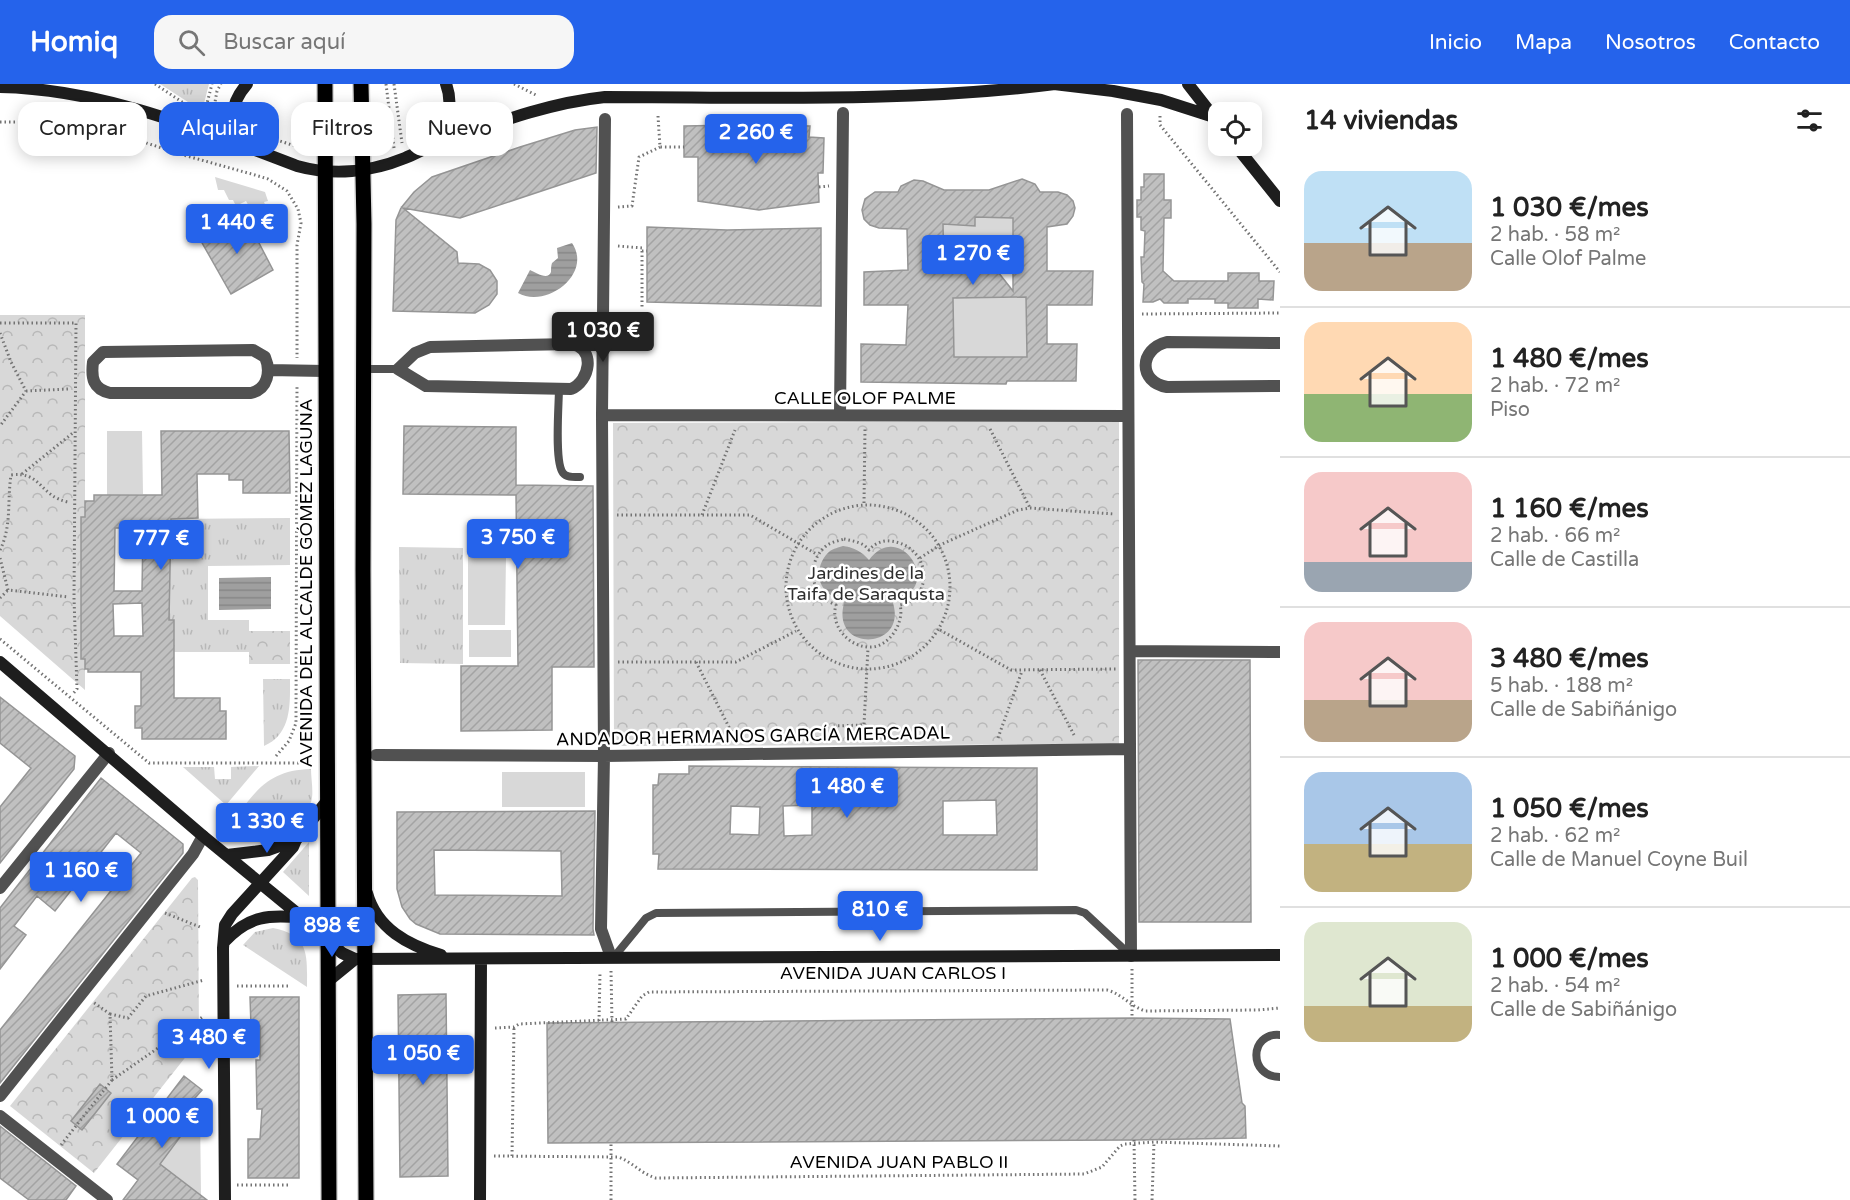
<!DOCTYPE html>
<html lang="es">
<head>
<meta charset="utf-8">
<style>
	:root { --surface:#fff; --page:#f6f6f6; --text:#222; --muted:#767676; --line:#e0e0e0; --accent:#2563eb }
	body { margin:0; font-family:"Varela Round",sans-serif; background:var(--page); color:var(--text); height:100vh; display:flex; flex-direction:column; font-size:22px; white-space:nowrap }
	* { box-sizing:border-box; margin:0 }
	p { font-size:20px; color:var(--muted) }
	.icon { flex:none; width:33px; height:33px; fill:none; stroke:currentColor; stroke-width:2; stroke-linecap:round; stroke-linejoin:round }
	.map { position:relative; flex:1; overflow:hidden }
	.drawer { display:flex; flex-direction:column; background:var(--surface); width:570px }
	.drawer>* { flex:none }
	.guide { position:absolute; left:18px; top:18px; width:570px; height:54px; display:flex; gap:12px }
	.tools { position:absolute; left:1208px; top:18px; display:grid; gap:12px }
	.tools a { display:grid; place-items:center; width:54px; height:54px; border-radius:12px; background:var(--surface); box-shadow:0 3px 15px #0003; font-size:30px }
	.price { position:absolute; translate:-50% -51px; padding:0 14px; border-radius:6px; background:var(--accent); color:#fff; font-size:20px; line-height:39px; filter:drop-shadow(0 2px 3px #0008) }
	.price::after { content:''; position:absolute; left:50%; top:36px; width:18px; height:14px; margin-left:-9px; background:inherit; clip-path:polygon(0 0,100% 0,50% 100%) }
	.price.active { background:#222; color:#fff }
	ul { padding:0; list-style:none }
	li { display:flex; align-items:center; gap:18px; height:150px; padding:0 24px }
	li+li { border-top:2px solid var(--line) }
	li span { display:grid; place-items:center; flex:none; width:168px; height:120px; border-radius:18px; color:#555 }
	li>.icon { margin-inline-start:auto }
	span .icon { width:72px; height:72px; fill:#fffc; stroke-width:1 }
	li b { font-size:26px }
	h2 { display:flex; justify-content:space-between; align-items:center; height:72px; padding:0 24px; font-size:26px }
	.tag { padding:0 21px; border-radius:18px; background:var(--surface); box-shadow:0 3px 15px #0003; font-size:21px; line-height:54px }
	.tag.active { background:var(--accent); color:#fff }
	header { display:flex; align-items:center; gap:36px; box-sizing:border-box; height:84px; padding:0 30px; background:var(--accent); color:#fff }
	header strong { font-size:28px }
	nav { display:flex; gap:33px; margin-inline-start:auto; font-size:21px }
	.search { width:420px; height:54px; background:var(--page); display:flex; align-items:center; gap:15px; box-sizing:border-box; padding:0 21px; border-radius:18px; color:var(--muted); font-size:22px }
	main { display:flex; flex:1; min-height:0 }
	.map>svg:first-child { display:block }
</style>
</head>
<body>
<header>
<strong>Homiq</strong>
<div class="search"><svg class="icon" aria-label="search" viewBox="0 0 24 24"><circle cx="10" cy="10" r="6"/><path d="M15 15l6 6"/></svg>Buscar aquí</div>
<nav><a>Inicio</a><a>Mapa</a><a>Nosotros</a><a>Contacto</a></nav>
</header>
<main>
<div class="map">
<svg width="1280" height="1116" viewBox="0 0 1280 1116">
	<defs>
		<pattern id="grass-tufts" width="24" height="20" patternUnits="userSpaceOnUse" patternTransform="scale(1.5)"><rect width="24" height="20" fill="#d8d8d8"/><path d="M3 7l-1-3M5 7V3M7 7l1-3M15 17l-1-3M17 17v-4M19 17l1-3" fill="none" stroke="#b8b8b8"/></pattern>
		<pattern id="forest-crowns" width="20" height="18" patternUnits="userSpaceOnUse" patternTransform="scale(1.5)"><rect width="20" height="18" fill="#d8d8d8"/><path d="M2 6a3 3 0 1 1 6 0M12 15a3 3 0 1 1 6 0" fill="none" stroke="#b8b8b8"/></pattern>
		<pattern id="water-rules" width="6" height="5" patternUnits="userSpaceOnUse" patternTransform="scale(1.5)"><rect width="6" height="5" fill="#9f9f9f"/><path d="M0 2.5h6" fill="none" stroke="#878787"/></pattern>
		<pattern id="building-hatch" width="6" height="6" patternUnits="userSpaceOnUse" patternTransform="scale(1.5)"><rect width="6" height="6" fill="#c0c0c0"/><path d="M-1 1l2-2M0 6l6-6M5 7l2-2" fill="none" stroke="#a3a3a3"/></pattern>
	</defs>
	<rect width="100%" height="100%" fill="#fff"/>
	<!-- grass -->
	<path fill="url(#grass-tufts)" d="M160 0H209L202 27Z
		M290 434V481L208 482V536H249V568H174L169 536 166 473H171V435Z
		M399 463 463 464V580L400 579Z
		M263 595H290C290 620 292 650 264 662Z
		M259 682 226 721 183 683H214L215 695H231V683Z
		M311 685C311 695 314 709 311 718 298 753 257 770 226 746 253 712 264 686 311 685Z
		M309 758V812L283 788Z
		M273 844C310 851 307 872 307 903L243 861 255 848Z"/>
	<!-- forest -->
	<path fill="url(#forest-crowns)" d="M0 231H85V606L0 532Z
		M1119 337V660L614 662 613 339Z
		M249 547H290V580H249Z
		M195 793 198 796 199 956 94 1089 10 1022 192 794Z"/>
	<!-- garden -->
	<path fill="#d8d8d8" d="M215 93 265 108 268 117 264 118 266 123 255 133 246 117 236 122 233 116H229L224 106H218Z
		M975 133 1022 134 1013 144V187H995L987 174 981 173 975 177 969 188 944 189 943 143 941 142 934 134 975 141Z
		M1026 213 1027 273H954L953 214Z
		M107 347H142L143 410 107 411Z
		M468 472H506L505 541H468Z
		M469 546H511V573H469Z
		M502 688H585V723H502Z
		M122 1011 134 1020 111 1047 100 1038Z
		M200 1027 201 1111 160 1080Z"/>
	<!-- water -->
	<path fill="url(#water-rules)" d="M572 159C593 190 546 225 518 209L530 186C535 188 548 197 551 188 551 185 551 182 552 179L558 174 557 164Z
		M843 462C855 464 861 467 869 476 900 433 947 507 892 516 911 567 827 570 845 516 838 514 829 512 824 505 815 494 819 476 830 467 833 465 839 463 843 462Z
		M271 493V525L219 526V494Z"/>
	<!-- building -->
	<path fill="url(#building-hatch)" stroke="#959595" stroke-width="1.5" fill-rule="evenodd" d="M736 41 810 42 809 53 824 54 823 89H818L819 118 759 126 698 117V73H684V42Z
		M597 43 596 89 460 134 403 124 457 168 458 179 479 180 490 186 497 197V210L489 221 475 229 393 227 396 136 401 124 414 108 432 93 520 63 575 46Z
		M1144 90H1164V116H1171V134H1164L1163 187 1174 197H1228V189H1259V197H1274L1273 216 1258 215V224H1228V219H1215V215H1188V219H1164L1160 215 1153 218H1143L1144 200 1142 198 1141 173H1144L1145 147 1141 146V133H1137V116H1141V103H1144Z
		M1022 95 1035 100 1040 108H1058L1067 111 1073 117 1075 124 1073 132 1067 140 1047 143V187H1093L1092 221H1047V260H1077L1076 297H1007L1006 300 861 298V260L906 261 908 221H864V188L908 186 907 145 879 144 870 141 864 135 862 126 865 115 875 108H898L901 102 914 96 923 97 944 106H989ZM975 133 1013 134V207L987 174 981 173 975 177 969 188 944 189 943 140 975 142ZM1026 213 1027 273H954L953 214Z
		M245 132 273 186 231 210 201 157Z
		M647 143 727 146 821 144V222L647 218Z
		M404 342 516 343V401L593 402 594 583H552V646L461 647V582H518L516 411 403 410Z
		M161 347H289L290 409H243V396H229V390H197L198 434 171 435 169 536H174V614H220V627H226V655H142V644H135V622H141V588H88V585H85V575H81V433H85V417H94V411H162ZM115 444H143L142 507H114ZM142 519 143 552H114L113 520Z
		M1138 576H1250L1251 838H1139Z
		M0 613 75 672 74 685 0 779V723L31 684 0 659Z
		M689 682 1037 684V786L658 785 659 770H653V701H658L659 690H689ZM996 716 997 751H943V717ZM812 721V751L784 752 783 722ZM731 722 760 723 759 751 730 750Z
		M101 694 183 760V769L0 999V946L141 769 116 749 55 827 37 812 14 842 26 851 0 885V824Z
		M595 727 593 845 594 851 440 850 416 840 410 835 402 823 397 805V728ZM434 766 561 767 562 812 435 811Z
		M446 910 448 1092 400 1093 398 911Z
		M250 913H299V1094H248V1055H260L262 1025H257L256 976H260V942H251Z
		M1132 934 1230 935 1242 1019 1245 1022 1246 1054 1134 1056 548 1059 547 939Z
		M184 992 202 1006 195 1014 199 1017 196 1021 200 1023 196 1029 197 1030 160 1080 207 1116H123L138 1096 117 1080Z
		M100 1000 111 1009 82 1046 71 1037Z
		M0 1042 76 1102 66 1116H29L0 1094Z"/>
	<g fill="none" stroke-linecap="round" stroke-linejoin="round">
		<defs>
			<path id="primary" d="M325 0 329 1116
				M361 0 364 140 363 487 366 1116"/>
		</defs>
		<!-- primary casing -->
		<use href="#primary" stroke="#dbdbdb" stroke-width="18"/>
		<!-- path -->
		<path stroke="#737373" stroke-width="3" stroke-dasharray="1.5 3" stroke-linecap="butt" d="M155 0 197 28
			M386 0 394 64
			M394 0 402 59
			M514 0 536 11
			M204 31 212 0
			M721 31 722 51
			M658 32 660 63H684
			M1160 32V41L1280 188
			M212 35 217 7 221 0
			M0 38H40L115 49 187 72 255 91 268 95 287 107 298 125 301 139 297 161V274
			M259 50 301 64H310
			M819 103 829 102
			M618 123 632 122 639 73 660 63
			M618 162 642 164V167H647
			M642 167V225
			M1142 230 1280 229
			M0 239H76L74 514 77 605 72 611
			M0 249 11 278 26 307 0 342
			M26 307 68 305
			M990 345 1030 424
			M22 390 74 348
			M864 419 865 345
			M786 503a82 82 0 1 1 164 0a82 82 0 1 1-164 0Z
			M617 431H750L818 471
			M702 431 735 346
			M844 455C853 457 863 458 869 466 874 460 882 456 890 457 930 461 936 513 900 521 905 539 888 565 868 563 847 562 830 540 836 521 810 511 805 480 826 462 831 458 838 457 844 455Z
			M0 466C12 442 7 417 11 391 42 387 39 412 68 418
			M0 474 8 506 69 513
			M920 474 940 461 1018 426 1030 424 1114 430
			M0 514 8 506
			M940 546 1011 586 1116 585
			M0 555 149 679H311
			M618 578H736L796 547
			M696 578 735 655
			M1040 586 1074 651
			M998 654 1022 587
			M834 655 833 642 864 641 868 564
			M276 672 289 657 296 639 297 302
			M165 829 200 843
			M1132 885V934
			M611 887 612 938
			M237 902H289
			M110 930 128 934 146 912 204 896
			M599 937 600 888
			M495 944 514 943 519 940 626 935 642 912 649 908 1107 906C1122 910 1130 922 1145 927L1258 926 1280 924
			M112 996 204 932
			M1134 1056 1135 1116
			M61 1061 112 996 110 930 93 918
			M494 1072 618 1073C633 1078 641 1090 656 1094L1084 1090 1102 1083 1120 1062 1125 1060 1154 1058 1280 1062
			M512 1072 514 943
			M237 1101H290
			M611 1116V1058
			M1152 1116 1154 1058"/>
		<!-- lane -->
		<path stroke="#515151" stroke-width="8" d="M363 285H398
			M559 304C559 320 554 378 563 389 567 394 574 393 580 393
			M614 873 646 834 656 829 1076 826 1085 829 1130 871
			M1280 951C1249 948 1248 993 1280 993"/>
		<!-- street -->
		<path stroke="#515151" stroke-width="12" d="M1127 30 1131 872
			M605 35 602 331 604 672 601 845 611 873
			M1280 259 1167 258C1139 265 1138 298 1167 303L1280 302
			M572 260C596 265 590 297 571 305L426 302 398 285 415 269 430 263Z
			M253 266 265 273C271 287 268 305 251 309H110C93 305 91 294 93 278L103 268Z
			M268 286 325 287
			M602 331 1128 332
			M840 331 843 29
			M1130 567 1280 568
			M376 671 604 672 1130 665
			M0 804 109 669
			M0 1012 193 770 203 752
			M0 1032 107 1116"/>
		<!-- secondary -->
		<path stroke="#1e1e1e" stroke-width="12" d="M247 0C226 24 231 43 252 64
			M1054 0 1113 7 1161 16 1214 33
			M1188 0 1213 32
			M0 3C104 5 202 46 297 82 333 92 371 88 405 74 417 69 429 62 442 58 496 39 548 19 605 13 754 13 906 19 1055 0
			M433 61C445 41 455 24 446 0
			M1236 62 1280 117
			M0 578 203 752 304 835 342 869 355 875 1280 871
			M227 771 268 766 296 756
			M367 809C377 845 408 861 441 871
			M224 858C248 832 269 830 303 834
			M328 897 355 875
			M225 1116 223 864 225 841 232 830 293 763 296 756 327 717
			M480 1116 481 875"/>
		<!-- primary -->
		<use href="#primary" stroke="#000" stroke-width="15"/>
	</g>
	<g text-anchor="middle" dominant-baseline="central" stroke-width="5" stroke-linejoin="round" paint-order="stroke">
		<!-- street labels -->
		<g font-size="18" fill="#000" stroke="#fff">
			<text x="865" y="314">CALLE OLOF PALME</text>
			<text transform="translate(306 499) rotate(-90)">AVENIDA DEL ALCALDE GÓMEZ LAGUNA</text>
			<text transform="translate(753 652) rotate(-1)">ANDADOR HERMANOS GARCÍA MERCADAL</text>
			<text x="893" y="889">AVENIDA JUAN CARLOS I</text>
			<text x="899" y="1078">AVENIDA JUAN PABLO II</text>
		</g>
		<!-- park labels -->
		<g font-size="18" fill="#2f2f2f" stroke="#fff">
			<text x="866" y="489">Jardines de la<tspan x="866" dy="21">Taifa de Saraqusta</tspan></text>
		</g>
	</g>
</svg>
<div class="tools">
<a><svg class="icon" aria-label="locate" viewBox="0 0 24 24"><circle cx="12" cy="12" r="6"/><path d="M12 2v4M12 18v4M2 12h4M18 12h4"/></svg></a>
</div>
<b class="price" style="left:756px;top:81px">2 260 €</b>
<b class="price" style="left:237px;top:171px">1 440 €</b>
<b class="price" style="left:973px;top:202px">1 270 €</b>
<b class="price active" style="left:603px;top:279px">1 030 €</b>
<b class="price" style="left:518px;top:486px">3 750 €</b>
<b class="price" style="left:161px;top:487px">777 €</b>
<b class="price" style="left:847px;top:735px">1 480 €</b>
<b class="price" style="left:267px;top:770px">1 330 €</b>
<b class="price" style="left:81px;top:819px">1 160 €</b>
<b class="price" style="left:880px;top:858px">810 €</b>
<b class="price" style="left:332px;top:874px">898 €</b>
<b class="price" style="left:209px;top:986px">3 480 €</b>
<b class="price" style="left:423px;top:1002px">1 050 €</b>
<b class="price" style="left:162px;top:1065px">1 000 €</b>
<div class="guide">
<a class="tag">Comprar</a>
<a class="tag active">Alquilar</a>
<a class="tag">Filtros</a>
<a class="tag">Nuevo</a>
</div>
</div>
<section class="drawer">
<h2>14 viviendas<svg class="icon" aria-label="filters" viewBox="0 0 24 24"><path d="M4 7h16M4 17h16"/><circle cx="9" cy="7" r="2"/><circle cx="15" cy="17" r="2"/></svg></h2>
<ul>
<li><span style="background:linear-gradient(#bfe0f5 60%,#b9a48a 0)"><svg class="icon" aria-label="home" viewBox="0 0 24 24"><path d="M3 11l9-7 9 7M6 9v11h12V9"/></svg></span><div><b>1 030 €/mes</b><p>2 hab. · 58 m²</p><p>Calle Olof Palme</p></div></li>
<li><span style="background:linear-gradient(#ffd9b3 60%,#8fb573 0)"><svg class="icon" aria-label="home" viewBox="0 0 24 24"><path d="M3 11l9-7 9 7M6 9v11h12V9"/></svg></span><div><b>1 480 €/mes</b><p>2 hab. · 72 m²</p><p>Piso</p></div></li>
<li><span style="background:linear-gradient(#f6c9c9 75%,#9aa5b1 0)"><svg class="icon" aria-label="home" viewBox="0 0 24 24"><path d="M3 11l9-7 9 7M6 9v11h12V9"/></svg></span><div><b>1 160 €/mes</b><p>2 hab. · 66 m²</p><p>Calle de Castilla</p></div></li>
<li><span style="background:linear-gradient(#f6c9c9 65%,#b9a48a 0)"><svg class="icon" aria-label="home" viewBox="0 0 24 24"><path d="M3 11l9-7 9 7M6 9v11h12V9"/></svg></span><div><b>3 480 €/mes</b><p>5 hab. · 188 m²</p><p>Calle de Sabiñánigo</p></div></li>
<li><span style="background:linear-gradient(#a9c7e8 60%,#c2b280 0)"><svg class="icon" aria-label="home" viewBox="0 0 24 24"><path d="M3 11l9-7 9 7M6 9v11h12V9"/></svg></span><div><b>1 050 €/mes</b><p>2 hab. · 62 m²</p><p>Calle de Manuel Coyne Buil</p></div></li>
<li><span style="background:linear-gradient(#dfe7d0 70%,#c2b280 0)"><svg class="icon" aria-label="home" viewBox="0 0 24 24"><path d="M3 11l9-7 9 7M6 9v11h12V9"/></svg></span><div><b>1 000 €/mes</b><p>2 hab. · 54 m²</p><p>Calle de Sabiñánigo</p></div></li>
</ul>
</section>
</main>
</body>
</html>
